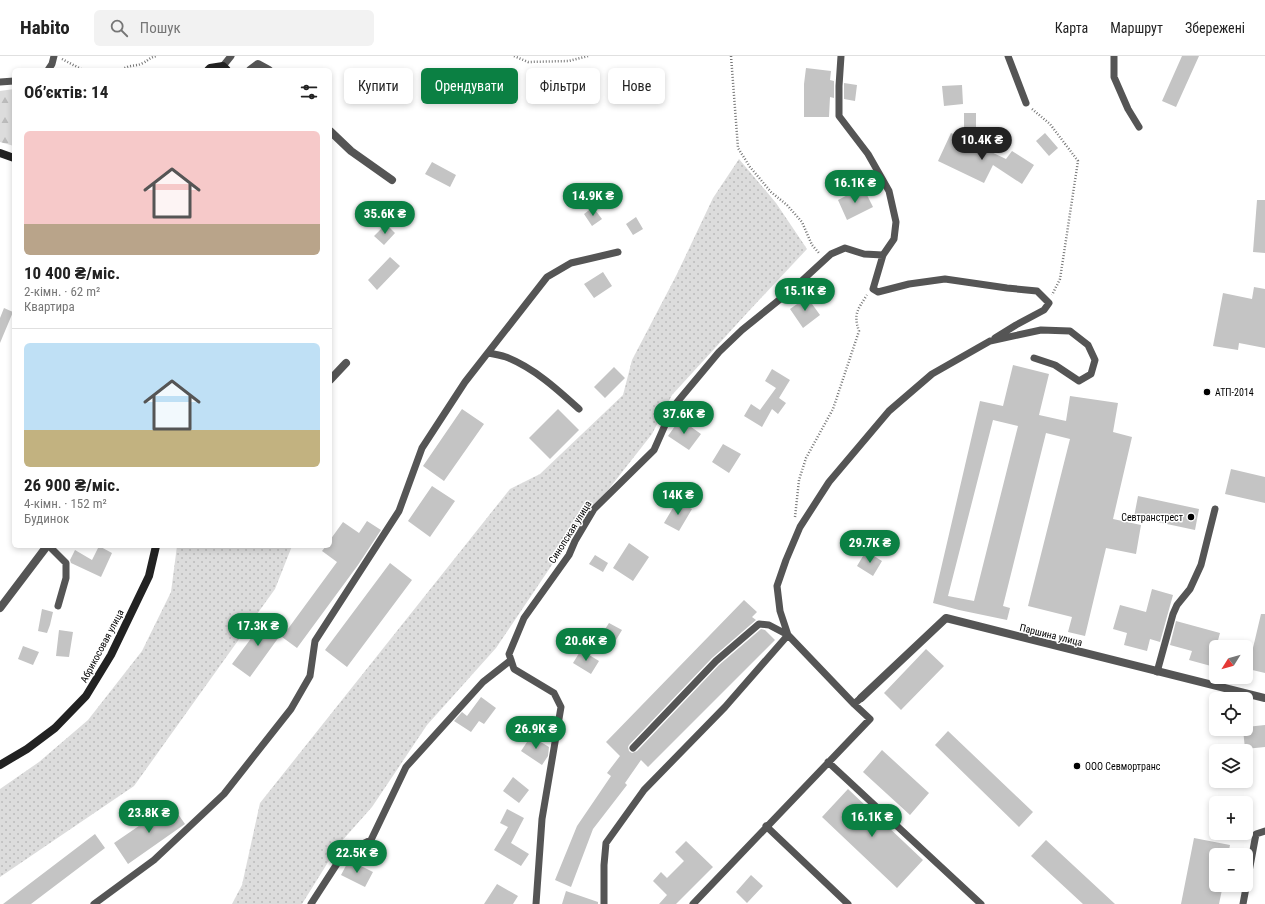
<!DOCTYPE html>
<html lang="uk">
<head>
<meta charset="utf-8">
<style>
	:root { --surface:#fff; --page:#f2f2f2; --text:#222; --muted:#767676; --line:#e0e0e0; --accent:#0b8043 }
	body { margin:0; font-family:"Roboto Condensed",sans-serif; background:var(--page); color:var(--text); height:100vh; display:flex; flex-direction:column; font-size:15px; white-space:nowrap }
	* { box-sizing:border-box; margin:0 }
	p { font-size:13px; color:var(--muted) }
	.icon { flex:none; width:22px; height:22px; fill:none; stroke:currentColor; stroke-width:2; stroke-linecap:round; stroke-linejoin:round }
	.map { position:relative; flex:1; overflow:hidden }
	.sheet { position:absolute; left:12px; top:12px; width:320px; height:480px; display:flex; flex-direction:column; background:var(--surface); border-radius:6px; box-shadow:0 2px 6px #0003 }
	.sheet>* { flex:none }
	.guide { position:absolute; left:344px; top:12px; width:380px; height:36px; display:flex; gap:8px }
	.needle { width:26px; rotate:233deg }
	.fabs { position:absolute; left:1209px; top:584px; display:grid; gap:8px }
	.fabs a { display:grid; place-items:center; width:44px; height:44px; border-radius:6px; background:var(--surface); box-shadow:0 2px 6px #0003; font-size:20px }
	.price { position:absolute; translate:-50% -34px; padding:0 9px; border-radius:14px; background:var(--accent); color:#fff; font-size:13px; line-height:26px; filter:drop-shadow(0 1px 2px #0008) }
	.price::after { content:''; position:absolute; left:50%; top:24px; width:12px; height:9px; margin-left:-6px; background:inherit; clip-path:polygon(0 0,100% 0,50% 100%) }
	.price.active { background:#222; color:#fff }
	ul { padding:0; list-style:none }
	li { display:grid; align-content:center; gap:8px; height:212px; padding:0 12px }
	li+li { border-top:1px solid var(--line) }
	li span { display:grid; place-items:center; height:124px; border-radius:6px; color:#555 }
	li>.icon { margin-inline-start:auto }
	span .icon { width:72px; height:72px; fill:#fffc; stroke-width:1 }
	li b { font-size:17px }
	h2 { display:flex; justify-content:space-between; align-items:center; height:48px; padding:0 12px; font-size:17px }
	.chip { padding:0 14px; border-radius:6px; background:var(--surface); box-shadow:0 2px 6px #0003; font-size:14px; line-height:36px }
	.chip.active { background:var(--accent); color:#fff }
	header { display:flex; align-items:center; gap:24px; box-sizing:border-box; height:56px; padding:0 20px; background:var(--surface); border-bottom:1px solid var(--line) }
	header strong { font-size:19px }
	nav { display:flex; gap:22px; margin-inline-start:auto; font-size:14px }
	.search { width:280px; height:36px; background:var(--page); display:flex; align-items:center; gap:10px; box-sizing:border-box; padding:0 14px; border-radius:6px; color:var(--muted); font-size:15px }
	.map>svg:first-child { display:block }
</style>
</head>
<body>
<header>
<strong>Habito</strong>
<div class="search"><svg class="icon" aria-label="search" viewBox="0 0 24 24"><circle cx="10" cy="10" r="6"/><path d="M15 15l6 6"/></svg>Пошук</div>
<nav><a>Карта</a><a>Маршрут</a><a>Збережені</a></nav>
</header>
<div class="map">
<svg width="1265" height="848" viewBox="0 0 1265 848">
	<defs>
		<pattern id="grass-dots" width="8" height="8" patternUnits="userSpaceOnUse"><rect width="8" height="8" fill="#dcdcdc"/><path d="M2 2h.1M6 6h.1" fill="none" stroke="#bbb" stroke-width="1.8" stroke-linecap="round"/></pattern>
		<pattern id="forest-firs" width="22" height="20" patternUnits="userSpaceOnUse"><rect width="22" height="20" fill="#dcdcdc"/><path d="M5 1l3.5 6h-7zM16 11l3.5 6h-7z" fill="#bbb"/></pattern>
	</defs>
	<rect width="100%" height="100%" fill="#fff"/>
	<!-- grass -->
	<path fill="url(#grass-dots)" d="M739 103 776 147 807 193 747 257 672 339 652 378 568 485 496 592 427 669 372 751 340 787 302 848H232L242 829 260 747 510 433 540 418 623 339 632 304 677 218 713 142Z
		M177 490H292L275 533 134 730 0 821V733L39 706 88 664 142 595 171 536Z"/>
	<!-- forest -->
	<path fill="url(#forest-firs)" d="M14 33V90L0 86V35Z"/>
	<!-- building -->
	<path fill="#c4c4c4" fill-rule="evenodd" d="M1182 0H1199L1176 51 1162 45Z
		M806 12 831 15 830 24 834 25V42L830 41 829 61H804V28Z
		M844 27 857 29 855 45 844 43Z
		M962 29 963 48 944 50 942 30Z
		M964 57H976V73H964Z
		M951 77 1006 103 1012 95 1034 109 1022 128 993 109 984 127 938 105Z
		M1045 77 1058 92 1049 100 1036 85Z
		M432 106 456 119 450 131 425 118Z
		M863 131 873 151 847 164 838 144Z
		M1257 144H1265V197L1253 196Z
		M593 151 602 163 592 170 584 158Z
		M636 161 643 173 633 179 626 168Z
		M386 168 395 177 384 189 374 180Z
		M390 201 400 210 377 234 368 224Z
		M603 216 612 230 594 242 584 228Z
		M1254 231 1265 233V292L1239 287 1238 294 1213 290 1223 237 1252 243Z
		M807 241 820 259 803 272 790 253Z
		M4 252 13 256 0 287V262Z
		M1013 309 1049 318 1039 359 1066 365 1070 340 1118 347 1113 376 1132 381 1113 463 1141 469 1136 498 1106 492 1085 580 1068 576 1072 561 1028 550 1070 383 1046 377 1003 550 1010 552 1007 564 959 554 933 547 980 345 1003 350ZM993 364 1018 370 974 545 948 540Z
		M614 311 625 322 605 342 594 331Z
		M772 313 790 324 779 342 786 347 778 358 772 353 762 371 744 360 751 348 760 354 776 332 765 325Z
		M462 353 484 368 444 425 423 410Z
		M558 353 579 374 550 403 529 382Z
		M680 363 701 378 689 394 668 380Z
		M723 388 741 398 729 417 712 406Z
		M1231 413 1265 421V447L1225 438Z
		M432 430 455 445 430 481 408 465Z
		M1138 440 1199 453 1195 474 1134 461Z
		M677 445 692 453 679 475 664 467Z
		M367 465 381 474 358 509 297 592 282 581 337 506 322 495 326 490H330V484L343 466 359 477Z
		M629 487 649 501 633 525 613 512Z
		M99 490 112 497 101 521 71 507 70 504 75 494 92 504Z
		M866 495 882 505 873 520 857 510Z
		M595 499 608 507 603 516 589 508Z
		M390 507 412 524 347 611 325 594Z
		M1152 533 1173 539 1160 586 1150 583 1147 595 1124 589 1127 577 1113 573 1120 549 1146 556Z
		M744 544 757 556 752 561 756 564 712 602 629 689 628 691 629 695 632 697 637 695 719 609 761 573 765 574 775 584 648 711 641 704 625 727 627 729 593 773 571 831 555 824 577 770 611 720 607 717 620 700 606 686Z
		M42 553 53 556 50 569 47 577 38 575Z
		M1261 558H1265V617L1248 613Z
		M267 561 284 574 250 621 232 608Z
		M1176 565 1220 577 1211 610 1189 604 1192 595 1170 589Z
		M609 567 622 574 613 589 600 581Z
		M59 574 73 576 69 601 56 600Z
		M23 590 39 596 33 609 18 603Z
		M926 593 944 610 901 654 884 637Z
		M581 594 599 605 591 618 573 607Z
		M481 641 496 652 484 668 479 665 471 676 454 665 462 656 467 660Z
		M1265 669V691L1245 693 1243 673H1246V671Z
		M948 675 1033 756 1019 771 935 689Z
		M531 680 549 691 548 700 542 709 521 695Z
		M882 694 929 737 910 759 863 716Z
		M513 721 529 734 519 747 503 735Z
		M848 733 923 804 897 832 822 761Z
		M171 748 185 768 128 808 114 787Z
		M507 753 524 762 511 787 529 798 521 810 494 794 508 771 500 767Z
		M95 778 105 792 31 848H3Z
		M1194 782 1230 789 1228 799H1216V829H1223L1219 848H1181Z
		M1046 784 1115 848H1083L1031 800Z
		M686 785 713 811 676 848H659L667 839 653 825 661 816 667 822 684 805 675 796Z
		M349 804 373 816 365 831 341 819Z
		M751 819 763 830 747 847 736 836Z
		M497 828 518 840 513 848H484Z
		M566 835 598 846V848H562Z"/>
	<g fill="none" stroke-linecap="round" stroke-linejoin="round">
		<!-- path -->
		<path stroke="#777" stroke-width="2.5" stroke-dasharray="1 2" stroke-linecap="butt" d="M514 0 528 6 569 5 588 0
			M731 0 738 92 750 111 771 136 787 149 802 166 812 189 819 197
			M62 3 83 14
			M122 14C129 8 136 11 143 7 149 4 150 1 157 0
			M1032 53 1050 68 1078 105 1060 223 1052 239
			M795 461 799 424 806 402 833 353 859 275C853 258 858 253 867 239"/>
		<!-- lane -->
		<path stroke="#555" stroke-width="7" d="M841 0 839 30V60L868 98 889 135 896 166 894 183 883 199 873 233 878 236 909 228 945 223 1007 232 1037 235 1049 247 1044 254 1016 269 995 282
			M1008 0 1026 47
			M1114 0V21L1128 53 1139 71
			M223 10 231 0
			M48 14 52 8 54 0
			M0 26 14 25
			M488 297C494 298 500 299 506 301 534 312 557 333 579 353
			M49 490 66 507V522L58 550
			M1157 616 1173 558 1177 549 1190 533 1201 509 1215 453
			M861 642 854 648 788 579 780 555 777 530 786 504 800 471 829 426 889 355 932 318 990 285 1041 274 1070 275 1088 289 1095 304 1091 318 1079 325 1055 309 1034 302
			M828 706 981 848
			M766 770 848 848
			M94 848 154 804 224 738 291 653 310 620 315 585 399 455 422 392 465 326 547 221 571 207 618 196
			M311 848 344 797 371 784 406 711 483 626 511 604
			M536 848 542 763 561 651 554 637 514 613 509 598 524 562 569 499 575 485 594 453 654 394 673 351 719 296 742 274 794 232 831 198 845 192 864 198 883 199
			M604 848V809L606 787 644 734 725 651 788 579 769 569 759 568 716 605 633 692
			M693 848 870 663 854 648
			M1243 848 1256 778 1265 775"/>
		<!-- street -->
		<path stroke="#555" stroke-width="8" d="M250 14 258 8 269 14
			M330 75 351 95 392 124
			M330 324 346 307
			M0 552 47 490
			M861 642 946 562 1265 642"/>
		<!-- secondary -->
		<path stroke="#222" stroke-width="8" d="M208 14 210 12 223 10 227 14
			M0 97 14 102
			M0 709 27 693 55 672 86 640 111 599 149 520 156 490"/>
	</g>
	<!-- markers -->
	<g fill="#000" stroke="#fff" stroke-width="1.5">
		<circle cx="1207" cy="336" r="4"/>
		<circle cx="1191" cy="461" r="4"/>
		<circle cx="1077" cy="710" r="4"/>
	</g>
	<g text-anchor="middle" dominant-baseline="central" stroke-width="3" stroke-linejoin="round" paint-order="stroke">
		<!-- poi labels -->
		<g font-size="10" fill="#000" stroke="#fff" text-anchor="start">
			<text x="1215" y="336">АТП-2014</text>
			<text x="1183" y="461" text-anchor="end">Севтранстрест</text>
			<text x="1085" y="710">ООО Севмортранс</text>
		</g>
		<!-- street labels -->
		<g font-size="10" fill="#000" stroke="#fff">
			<text transform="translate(570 476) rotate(-58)">Синопская улица</text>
			<text transform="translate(1051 579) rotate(14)">Паршина улица</text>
			<text transform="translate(102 590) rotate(-62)">Абрикосовая улица</text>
		</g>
	</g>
</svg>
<div class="fabs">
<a><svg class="needle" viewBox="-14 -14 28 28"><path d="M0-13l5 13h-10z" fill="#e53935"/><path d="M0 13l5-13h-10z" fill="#767676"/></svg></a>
<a><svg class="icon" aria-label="locate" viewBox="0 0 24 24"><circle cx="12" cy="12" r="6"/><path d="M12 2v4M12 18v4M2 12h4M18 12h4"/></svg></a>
<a><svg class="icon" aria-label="layers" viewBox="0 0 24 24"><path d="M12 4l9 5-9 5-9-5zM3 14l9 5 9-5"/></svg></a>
<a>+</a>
<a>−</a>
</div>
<b class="price active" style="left:982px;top:105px">10.4K ₴</b>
<b class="price" style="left:855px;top:148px">16.1K ₴</b>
<b class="price" style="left:593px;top:161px">14.9K ₴</b>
<b class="price" style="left:385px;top:179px">35.6K ₴</b>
<b class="price" style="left:805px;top:256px">15.1K ₴</b>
<b class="price" style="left:684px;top:379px">37.6K ₴</b>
<b class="price" style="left:678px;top:460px">14K ₴</b>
<b class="price" style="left:870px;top:508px">29.7K ₴</b>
<b class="price" style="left:258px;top:591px">17.3K ₴</b>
<b class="price" style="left:586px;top:606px">20.6K ₴</b>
<b class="price" style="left:536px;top:694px">26.9K ₴</b>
<b class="price" style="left:149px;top:778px">23.8K ₴</b>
<b class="price" style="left:872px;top:782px">16.1K ₴</b>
<b class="price" style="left:357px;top:818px">22.5K ₴</b>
<div class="guide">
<a class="chip">Купити</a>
<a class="chip active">Орендувати</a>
<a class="chip">Фільтри</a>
<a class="chip">Нове</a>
</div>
<section class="sheet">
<h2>Об’єктів: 14<svg class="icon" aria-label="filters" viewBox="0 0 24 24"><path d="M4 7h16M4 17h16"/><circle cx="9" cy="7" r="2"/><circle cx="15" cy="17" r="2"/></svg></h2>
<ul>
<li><span style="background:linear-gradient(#f6c9c9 75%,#b9a48a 0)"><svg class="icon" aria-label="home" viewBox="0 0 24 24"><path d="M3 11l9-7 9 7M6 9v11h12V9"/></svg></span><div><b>10 400 ₴/міс.</b><p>2-кімн. · 62 m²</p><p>Квартира</p></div></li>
<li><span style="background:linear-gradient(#bfe0f5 70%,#c2b280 0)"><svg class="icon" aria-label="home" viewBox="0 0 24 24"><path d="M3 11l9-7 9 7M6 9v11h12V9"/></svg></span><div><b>26 900 ₴/міс.</b><p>4-кімн. · 152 m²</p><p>Будинок</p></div></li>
</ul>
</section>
</div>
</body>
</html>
